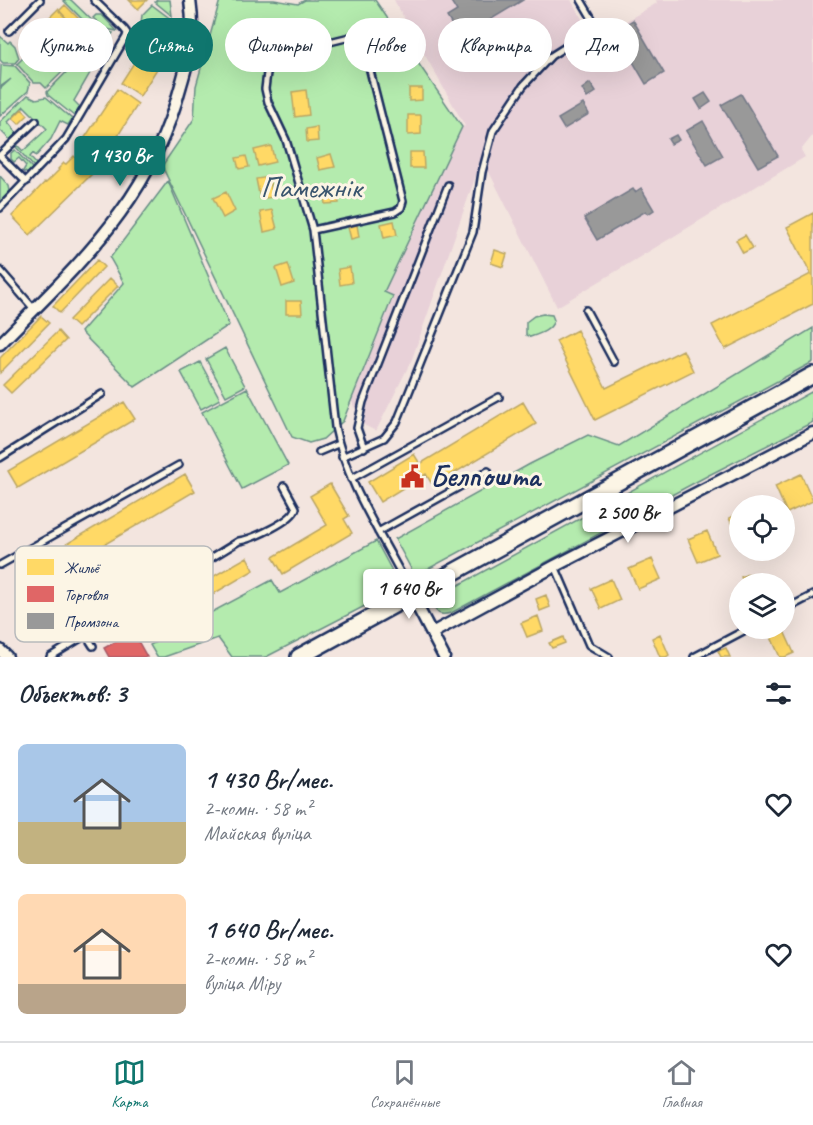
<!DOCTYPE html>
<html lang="ru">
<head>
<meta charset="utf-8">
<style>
	:root { --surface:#fff; --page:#f2f2f3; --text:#1f2937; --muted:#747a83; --line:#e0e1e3; --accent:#0f766e }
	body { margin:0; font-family:Caveat,sans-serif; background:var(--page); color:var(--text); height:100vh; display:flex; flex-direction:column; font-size:22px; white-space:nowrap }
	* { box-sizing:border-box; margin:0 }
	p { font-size:20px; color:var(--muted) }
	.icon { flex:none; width:33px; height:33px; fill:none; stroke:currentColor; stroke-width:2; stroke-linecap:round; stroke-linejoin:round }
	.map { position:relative; height:657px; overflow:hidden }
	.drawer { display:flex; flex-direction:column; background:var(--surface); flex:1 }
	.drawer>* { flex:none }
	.guide { position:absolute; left:18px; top:18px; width:777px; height:54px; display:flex; gap:12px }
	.tools { position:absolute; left:729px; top:495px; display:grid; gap:12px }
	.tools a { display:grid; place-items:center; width:66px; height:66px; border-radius:50%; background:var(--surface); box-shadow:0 6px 24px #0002; font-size:30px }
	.price { position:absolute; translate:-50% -51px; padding:0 14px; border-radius:6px; background:#fff; color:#222; font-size:20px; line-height:39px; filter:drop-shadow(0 2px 3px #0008) }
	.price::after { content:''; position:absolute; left:50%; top:36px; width:18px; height:14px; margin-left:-9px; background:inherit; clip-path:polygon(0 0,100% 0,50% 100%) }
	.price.selected { background:var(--accent); color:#fff }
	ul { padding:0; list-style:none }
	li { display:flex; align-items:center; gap:18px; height:150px; padding:0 18px }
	li span { display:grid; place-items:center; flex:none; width:168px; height:120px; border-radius:9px; color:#555 }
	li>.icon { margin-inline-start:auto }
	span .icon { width:72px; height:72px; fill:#fffc; stroke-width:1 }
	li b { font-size:26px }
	h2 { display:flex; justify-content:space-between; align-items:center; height:72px; padding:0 18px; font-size:26px }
	.pill { padding:0 21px; border-radius:27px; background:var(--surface); box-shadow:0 6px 24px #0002; font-size:21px; line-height:54px }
	.pill.selected { background:var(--accent); color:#fff }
	.menu { display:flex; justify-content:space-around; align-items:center; height:84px; border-top:2px solid var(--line); background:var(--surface); font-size:16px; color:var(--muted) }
	.menu a { display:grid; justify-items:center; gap:3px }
	.menu .selected { color:var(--accent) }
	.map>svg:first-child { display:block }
</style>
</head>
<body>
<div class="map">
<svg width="813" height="657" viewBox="0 0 813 657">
	<rect width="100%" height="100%" fill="#f3e5df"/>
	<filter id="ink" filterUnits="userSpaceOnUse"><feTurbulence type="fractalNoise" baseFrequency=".0167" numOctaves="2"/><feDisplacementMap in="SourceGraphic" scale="12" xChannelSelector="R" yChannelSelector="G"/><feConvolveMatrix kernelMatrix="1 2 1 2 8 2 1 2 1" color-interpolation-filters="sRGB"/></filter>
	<g filter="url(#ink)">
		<!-- built -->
		<path fill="#e8d1d8" d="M394 0H571L594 40 657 3 656 0H813V135L801 150 805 157 557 307 482 158 412 359 376 431 362 424 351 400 393 296 384 291 462 127 465 126Z"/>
		<!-- green -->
		<path fill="#b4ebae" stroke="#688d86" stroke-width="1.5" d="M63 0H71L102 30V33L46 88 41 83H34L17 64 25 56 40 70 87 24Z
			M157 0H170L172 16 155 2Z
			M220 0H274L298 4 305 0H375L462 127 384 292 393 296 343 421 323 439 309 443 292 437 162 166 194 119 196 86Z
			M152 5 172 20 174 26 169 27 154 24 140 31 142 15Z
			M96 15H102L117 31 106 29 93 18Z
			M109 32 113 33 74 101 80 107 74 116 48 95 47 92 105 33Z
			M0 36 8 43 10 41 15 46 19 58 15 63H3L0 60Z
			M1 65 15 66 30 83 28 91 0 116V89L11 79 0 87Z
			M28 95 36 99 46 97 72 119 68 125 60 121 51 139 36 156 33 153 30 157 37 165 34 167 16 147 18 146 23 151 47 129 24 106 8 122 17 133 10 140 0 130V122Z
			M15 150 33 169 28 174 23 171 26 166 19 158 14 162 11 159V153Z
			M0 176 9 186 10 191 0 202Z
			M168 181 229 325 135 387 81 332 124 283 110 258Z
			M543 314 552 315 554 320C551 331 539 334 530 337L526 335V322L534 316Z
			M813 328V362L415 576 395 539 530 464 588 435 619 446Z
			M225 348 245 386 226 396 206 359Z
			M200 362 220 399 201 409 181 372Z
			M247 388 288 465 242 489 202 412Z
			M813 391V422L709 475 451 613C439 616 437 614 431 603L433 599Z
			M376 541 391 569 394 591 266 657H232L218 638 164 657H157L150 645 272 580 280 593Z"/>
		<!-- homes -->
		<path fill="#ffd966" stroke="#bba664" stroke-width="1.5" d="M129 0H147L138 9Z
			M65 5 81 21 75 27 78 30 68 39 66 37 53 49 56 52 47 61 44 58 37 65 21 49 29 41 36 47 43 39 37 33 52 19 58 25 66 18 59 11Z
			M58 9 66 18 58 25 50 17Z
			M156 28 175 40 140 96 121 83Z
			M35 31 43 39 36 47 28 39Z
			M66 37 68 39 56 52 53 49Z
			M387 46 391 59 377 63 373 51Z
			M44 58 47 61 40 68 37 65Z
			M409 88H422V100L409 101Z
			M117 89 138 104 107 153 84 139Z
			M306 90 309 115 295 117 292 92Z
			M22 109 28 115 19 124 13 118Z
			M408 115H421V134L408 135Z
			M317 127 318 141 307 142 306 129Z
			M271 146 275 162 258 166 254 150Z
			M410 152H423L424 168H410Z
			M331 154 335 167 320 170 317 158Z
			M74 156 92 174 30 235 12 216 45 182 46 183 59 170 58 169 64 163 66 164Z
			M246 156 249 167 239 169 236 158Z
			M269 177 273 197 260 199 256 179Z
			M337 187 339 203 325 204 323 189Z
			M226 192 235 211 223 218 213 198Z
			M272 210 277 229 264 232 260 212Z
			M813 213V304L725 349 712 325 811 274 787 227Z
			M394 221 397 235 384 238 381 224Z
			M357 225 359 237 351 239 348 227Z
			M745 235 753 248 743 253 736 240Z
			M495 250 507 254 503 267 491 263Z
			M97 260 104 267 60 313 53 306Z
			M288 264 294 283 282 287 276 268Z
			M350 267 352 283 340 285 338 269Z
			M110 278 118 286 77 327 69 320Z
			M286 301H301L302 314H286Z
			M41 316 49 323 0 373V358Z
			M577 330 606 388 683 350 693 371 595 420 556 341Z
			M58 331 66 340 11 393 3 385Z
			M124 402 135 419 18 488 8 471Z
			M523 402 536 424 433 486 426 474 380 502 368 482 414 454 420 464Z
			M185 474 195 491 68 566 58 549Z
			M801 474 813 501 787 513 775 486Z
			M330 484 349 516 344 519 352 533 283 574 273 557 327 525 310 496Z
			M740 513V539H738L729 518Z
			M707 531 717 554 698 562 688 539Z
			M247 557 254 570 137 639 129 625Z
			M652 559 661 579 638 589 629 569Z
			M748 574 752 584H744L741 577Z
			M611 579 620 600 601 609 591 588Z
			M546 595 550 607 540 611 536 599Z
			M538 616 543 631 527 637 521 623Z
			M784 631 794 653 785 657H780L771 637Z
			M660 634 669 655 666 657H660L652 638Z
			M563 637 565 643 552 648 549 643Z
			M726 648 730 657H721L718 651Z"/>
		<!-- shops -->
		<path fill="#e06666" stroke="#a55664" stroke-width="1.5" d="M133 632 147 657H109L104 648Z"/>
		<!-- industry -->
		<path fill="#999" stroke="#737987" stroke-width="1.5" d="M450 0H523L460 38 447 17 457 11Z
			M633 20 664 73 646 84 615 31Z
			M590 83 596 92 587 98 582 89Z
			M705 93 711 102 701 109 695 99Z
			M741 94 778 156 758 167 721 105Z
			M583 104 589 114 564 129 558 119Z
			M703 121 723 156 707 165 686 131Z
			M676 135 679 140 671 144 668 139Z
			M641 188 654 210 648 214 646 211 597 240 584 218 633 189 635 192Z"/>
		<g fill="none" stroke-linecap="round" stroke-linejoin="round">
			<defs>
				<path id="lane" d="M9 31 40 0
					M0 155 36 121
					M0 156 26 182
					M0 208 66 139 126 37 127 33 124 29 94 0
					M313 230 286 140 268 102 265 89 267 73 273 61 285 53 358 35H361L403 201 401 208 395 212 313 230 335 427C347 487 384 538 411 593
					M0 270 34 309
					M586 310 614 362
					M364 448 357 428 363 402 448 185
					M319 452 338 444
					M342 457 384 438 397 422 473 232 482 172 493 131 523 86 551 56 597 27 581 0
					M0 458 102 394
					M351 479 499 397
					M378 532 488 471
					M0 565 179 465
					M555 566 589 645 609 657
					M784 610 813 595
					M86 635 93 646
					M50 657 239 541C252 539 293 521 296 508L284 486
					M694 657 749 628"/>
				<path id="street" d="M0 344C41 302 86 260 120 213 148 175 169 130 181 85 191 51 195 36 190 0
					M411 594 444 657
					M432 633 555 566 813 433
					M0 650 7 657"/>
				<path id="secondary" d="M299 657 813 375"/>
			</defs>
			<!-- lane casing -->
			<use href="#lane" stroke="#1b2f5e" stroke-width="10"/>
			<!-- street casing -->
			<use href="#street" stroke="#1b2f5e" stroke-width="15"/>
			<!-- secondary casing -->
			<use href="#secondary" stroke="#1b2f5e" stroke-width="20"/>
			<!-- lane -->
			<use href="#lane" stroke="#fcf5e5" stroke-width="5"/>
			<!-- street -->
			<use href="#street" stroke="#fcf5e5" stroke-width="10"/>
			<!-- secondary -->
			<use href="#secondary" stroke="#fcf5e5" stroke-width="15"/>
		</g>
	</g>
	<!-- icons -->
	<defs>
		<symbol id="civic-bare" viewBox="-9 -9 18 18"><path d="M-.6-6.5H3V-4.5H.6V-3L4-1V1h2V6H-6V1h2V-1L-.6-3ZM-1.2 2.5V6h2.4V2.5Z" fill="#c8321e" stroke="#fcf5e5" stroke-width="2.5" paint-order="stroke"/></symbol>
	</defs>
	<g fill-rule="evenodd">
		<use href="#civic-bare" x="396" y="460" width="33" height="33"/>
	</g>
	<g text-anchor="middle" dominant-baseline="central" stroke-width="6" stroke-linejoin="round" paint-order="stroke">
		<!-- park labels -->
		<g font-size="30" fill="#3a556e" stroke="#fcf5e5">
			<text x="311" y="187">Памежнік</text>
		</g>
		<!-- poi labels -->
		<g font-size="30" font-weight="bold" fill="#1b2f5e" stroke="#fcf5e5" text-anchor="start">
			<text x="430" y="476">Белпошта</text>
		</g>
	</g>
	<!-- legend -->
	<rect x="15" y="546" width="198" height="96" rx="9" fill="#fcf5e5" stroke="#b8babc" stroke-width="1.5"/>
	<rect x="27" y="559" width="27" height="16" fill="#ffd966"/>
	<rect x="27" y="586" width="27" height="16" fill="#e06666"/>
	<rect x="27" y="613" width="27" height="16" fill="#999"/>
	<g font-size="16" fill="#1b2f5e">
		<text x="64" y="573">Жильё</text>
		<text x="64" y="600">Торговля</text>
		<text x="64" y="627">Промзона</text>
	</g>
</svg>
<div class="tools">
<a><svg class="icon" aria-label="locate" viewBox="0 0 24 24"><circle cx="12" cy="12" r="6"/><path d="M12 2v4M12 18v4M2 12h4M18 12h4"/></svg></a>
<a><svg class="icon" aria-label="layers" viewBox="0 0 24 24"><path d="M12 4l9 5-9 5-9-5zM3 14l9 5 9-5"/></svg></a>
</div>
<b class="price selected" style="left:120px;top:187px">1 430 Br</b>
<b class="price" style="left:628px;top:544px">2 500 Br</b>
<b class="price" style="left:409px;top:620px">1 640 Br</b>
<div class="guide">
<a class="pill">Купить</a>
<a class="pill selected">Снять</a>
<a class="pill">Фильтры</a>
<a class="pill">Новое</a>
<a class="pill">Квартира</a>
<a class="pill">Дом</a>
</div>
</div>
<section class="drawer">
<h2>Объектов: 3<svg class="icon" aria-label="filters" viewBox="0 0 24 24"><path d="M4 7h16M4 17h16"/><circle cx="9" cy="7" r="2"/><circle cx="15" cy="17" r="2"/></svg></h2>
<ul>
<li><span style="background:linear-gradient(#a9c7e8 65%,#c2b280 0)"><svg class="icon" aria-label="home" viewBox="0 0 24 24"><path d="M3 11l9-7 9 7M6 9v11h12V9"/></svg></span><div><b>1 430 Br/мес.</b><p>2-комн. · 58 m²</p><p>Майская вуліца</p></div><svg class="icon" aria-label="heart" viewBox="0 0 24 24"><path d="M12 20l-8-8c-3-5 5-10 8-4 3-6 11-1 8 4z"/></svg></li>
<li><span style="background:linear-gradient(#ffd9b3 75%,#b9a48a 0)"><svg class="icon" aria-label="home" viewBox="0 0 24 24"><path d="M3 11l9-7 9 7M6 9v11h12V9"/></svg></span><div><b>1 640 Br/мес.</b><p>2-комн. · 58 m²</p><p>вуліца Міру</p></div><svg class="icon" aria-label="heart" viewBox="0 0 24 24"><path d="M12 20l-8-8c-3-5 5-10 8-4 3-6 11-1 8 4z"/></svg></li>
</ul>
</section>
<nav class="menu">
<a class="selected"><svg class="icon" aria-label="map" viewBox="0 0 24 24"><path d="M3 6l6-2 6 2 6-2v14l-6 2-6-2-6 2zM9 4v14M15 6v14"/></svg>Карта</a>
<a><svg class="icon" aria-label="saved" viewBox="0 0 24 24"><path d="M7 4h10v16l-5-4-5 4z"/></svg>Сохранённые</a>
<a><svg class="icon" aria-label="home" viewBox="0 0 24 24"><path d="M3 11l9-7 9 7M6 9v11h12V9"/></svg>Главная</a>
</nav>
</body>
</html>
